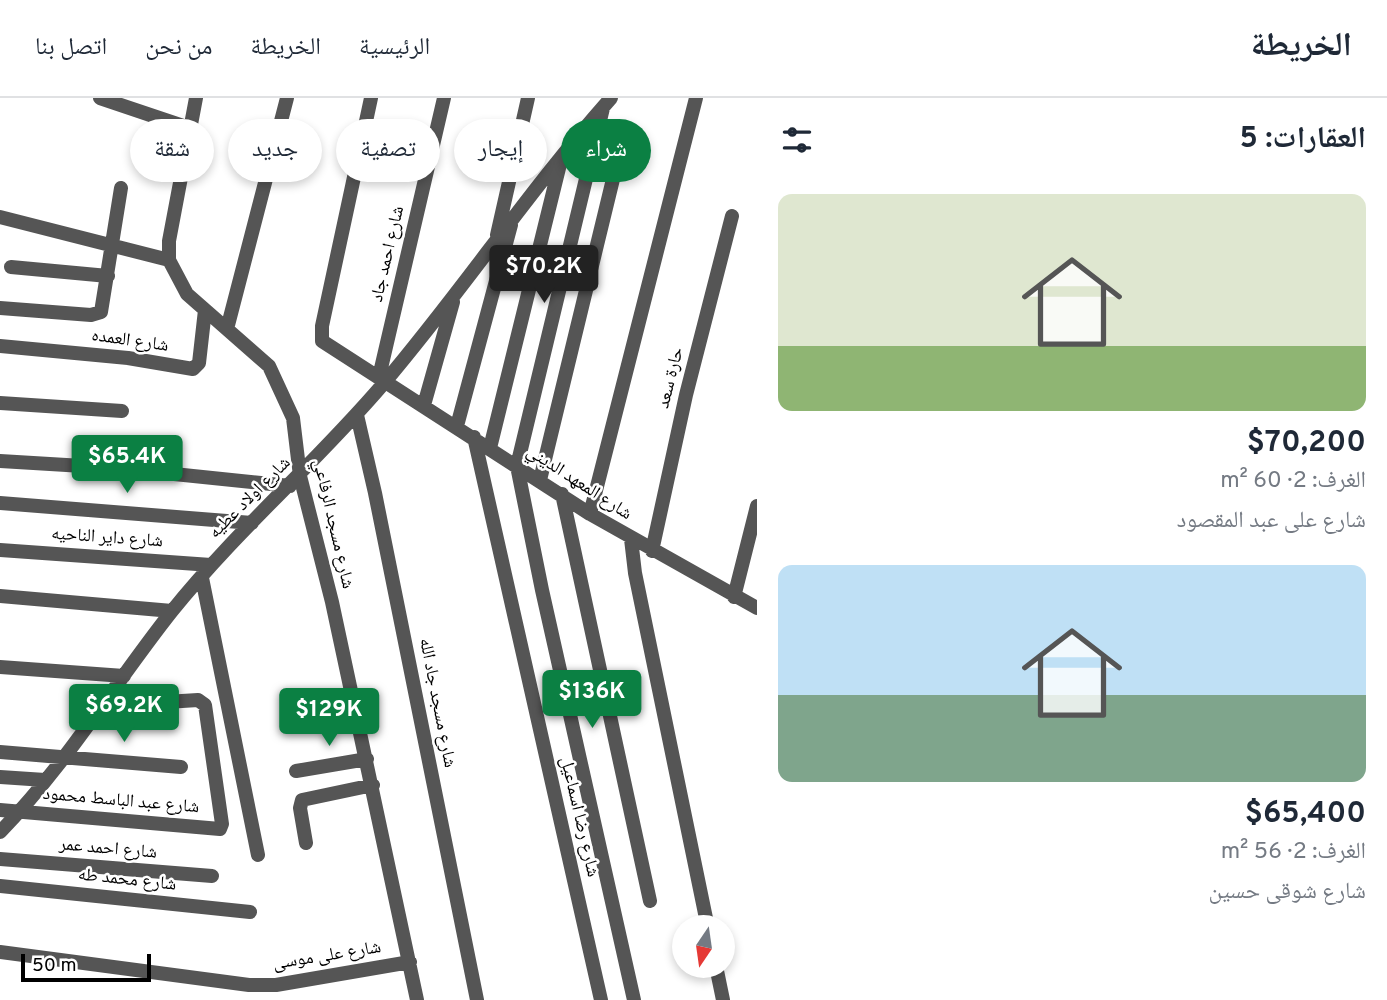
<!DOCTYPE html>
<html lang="ar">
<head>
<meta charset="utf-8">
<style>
	:root { --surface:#fff; --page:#f6f6f7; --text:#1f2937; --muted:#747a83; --line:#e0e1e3; --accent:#0b8043 }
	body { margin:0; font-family:Overpass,"Noto Naskh Arabic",sans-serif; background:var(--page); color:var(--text); direction:rtl; height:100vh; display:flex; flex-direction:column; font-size:26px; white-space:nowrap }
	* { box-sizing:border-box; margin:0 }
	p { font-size:23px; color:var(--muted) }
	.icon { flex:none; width:38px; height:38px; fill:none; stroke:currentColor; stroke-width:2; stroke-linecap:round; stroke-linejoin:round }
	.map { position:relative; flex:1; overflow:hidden; direction:ltr }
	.side { display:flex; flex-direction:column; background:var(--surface); width:630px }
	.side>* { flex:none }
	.banner { position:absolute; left:21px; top:21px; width:630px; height:63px; direction:rtl; display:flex; gap:14px }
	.needle { width:46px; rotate:193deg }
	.controls { position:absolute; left:672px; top:817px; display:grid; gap:14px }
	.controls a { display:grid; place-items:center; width:63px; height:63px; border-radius:50%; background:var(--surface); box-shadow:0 4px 10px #0003; font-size:35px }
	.scale { position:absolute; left:21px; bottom:18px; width:130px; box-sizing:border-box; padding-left:7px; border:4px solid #000; border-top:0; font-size:19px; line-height:24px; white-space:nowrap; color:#000; -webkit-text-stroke:5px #fff; paint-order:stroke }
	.price { position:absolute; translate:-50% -60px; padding:0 16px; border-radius:7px; background:var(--accent); color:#fff; font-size:23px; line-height:46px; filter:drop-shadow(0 2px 4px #0008) }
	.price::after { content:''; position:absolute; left:50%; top:42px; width:21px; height:16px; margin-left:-10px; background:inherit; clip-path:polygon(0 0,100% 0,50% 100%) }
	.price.on { background:#222; color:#fff }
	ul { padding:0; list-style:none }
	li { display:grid; align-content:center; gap:14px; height:371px; padding:0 21px }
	li span { display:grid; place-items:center; height:217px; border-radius:14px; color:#555 }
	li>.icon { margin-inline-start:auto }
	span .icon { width:126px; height:126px; fill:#fffc; stroke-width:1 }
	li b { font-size:30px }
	h2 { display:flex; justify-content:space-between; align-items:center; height:84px; padding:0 21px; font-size:30px }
	.tag { padding:0 24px; border-radius:32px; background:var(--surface); box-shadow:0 4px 10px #0003; font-size:24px; line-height:63px }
	.tag.on { background:var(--accent); color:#fff }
	header { display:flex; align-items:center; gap:42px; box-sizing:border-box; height:98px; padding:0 35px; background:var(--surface); border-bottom:2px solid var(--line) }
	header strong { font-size:33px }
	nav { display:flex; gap:38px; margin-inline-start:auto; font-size:24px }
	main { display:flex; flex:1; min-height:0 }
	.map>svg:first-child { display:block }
</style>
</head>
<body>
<header>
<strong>الخريطة</strong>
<nav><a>الرئيسية</a><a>الخريطة</a><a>من نحن</a><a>اتصل بنا</a></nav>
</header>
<main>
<section class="side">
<h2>العقارات: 5<svg class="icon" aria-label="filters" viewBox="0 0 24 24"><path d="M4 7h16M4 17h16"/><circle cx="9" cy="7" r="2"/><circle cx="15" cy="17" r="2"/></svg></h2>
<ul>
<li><span style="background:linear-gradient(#dfe7d0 70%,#8fb573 0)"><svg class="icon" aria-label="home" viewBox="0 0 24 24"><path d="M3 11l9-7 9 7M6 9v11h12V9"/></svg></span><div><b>$70,200</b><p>الغرف: 2 · 60 m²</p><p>شارع على عبد المقصود</p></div></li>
<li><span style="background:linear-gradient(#bfe0f5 60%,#7fa58c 0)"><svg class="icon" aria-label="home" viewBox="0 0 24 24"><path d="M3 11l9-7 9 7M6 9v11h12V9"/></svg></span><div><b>$65,400</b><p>الغرف: 2 · 56 m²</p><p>شارع شوقى حسين</p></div></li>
</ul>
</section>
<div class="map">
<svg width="757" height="902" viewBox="0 0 757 902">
	<rect width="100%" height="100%" fill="#fff"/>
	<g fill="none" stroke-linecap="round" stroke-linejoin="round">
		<!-- street -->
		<path stroke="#555" stroke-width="14" d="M100 0 189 30
			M196 0 169 143V162L187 196 269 268 293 320 300 378 332 504 417 902
			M371 0 322 228V243L590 416 757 510
			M603 10 517 368 542 492 634 902
			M0 119 169 162
			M497 137 528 0
			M11 169 108 178
			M0 210 91 217 101 214 121 90
			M227 231 287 0
			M0 248 128 260 193 271 199 265 205 212
			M379 279 444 0
			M0 305 122 313
			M424 307 453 204
			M357 317 375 395 477 902
			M457 328 511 127
			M474 339 601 902
			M490 350 561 62
			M0 363 116 370 290 388
			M540 382 614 77
			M562 396 650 803
			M0 405 252 425
			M590 416 696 0
			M631 441 635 475 708 830
			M0 452 211 467
			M652 453 686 297 732 118
			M202 480 258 757
			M0 498 172 513
			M734 499 757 408
			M0 569 124 578
			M0 654 181 669
			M296 673 367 661
			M0 679 45 682
			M0 712 220 731 222 726 205 607 198 602 102 608
			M0 734C66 667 114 586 172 513 237 432 317 364 384 285 463 192 530 91 611 0
			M306 745 300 710 302 702 373 687
			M0 761 212 778
			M0 788 250 814
			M0 854 249 887H276L410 864
			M716 868 723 902"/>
	</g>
	<g text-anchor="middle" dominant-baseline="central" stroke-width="5" stroke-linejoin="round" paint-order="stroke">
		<!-- street labels -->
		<g font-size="18" fill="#000" stroke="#fff">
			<text transform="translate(388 156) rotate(-77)">شارع احمد جاد</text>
			<text transform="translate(130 243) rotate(8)">شارع العمده</text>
			<text transform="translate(671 280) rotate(-76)">حارة سعد</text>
			<text transform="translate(579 385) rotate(33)">شارع المعهد الديني</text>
			<text transform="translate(250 400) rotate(-45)">شارع اولاد عطيه</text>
			<text transform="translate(333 426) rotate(77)">شارع مسجد الرفاعي</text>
			<text transform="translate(107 440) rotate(4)">شارع داير الناحيه</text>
			<text transform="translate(437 605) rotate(79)">شارع مسجد جاد الله</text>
			<text transform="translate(121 703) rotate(5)">شارع عبد الباسط محمود</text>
			<text transform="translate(579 719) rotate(77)">شارع رضا اسماعيل</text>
			<text transform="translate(108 751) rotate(5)">شارع احمد عمر</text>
			<text transform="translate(127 782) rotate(6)">شارع محمد طه</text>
			<text transform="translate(327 858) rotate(-9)">شارع على موسى</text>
		</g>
	</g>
</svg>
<div class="controls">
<a><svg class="needle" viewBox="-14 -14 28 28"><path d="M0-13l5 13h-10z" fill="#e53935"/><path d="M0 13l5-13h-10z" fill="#747a83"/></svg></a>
</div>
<div class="scale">50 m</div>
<b class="price on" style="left:544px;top:207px">$70.2K</b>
<b class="price" style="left:127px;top:397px">$65.4K</b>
<b class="price" style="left:592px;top:632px">$136K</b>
<b class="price" style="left:124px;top:646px">$69.2K</b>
<b class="price" style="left:329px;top:650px">$129K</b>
<div class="banner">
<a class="tag on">شراء</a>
<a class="tag">إيجار</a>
<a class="tag">تصفية</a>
<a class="tag">جديد</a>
<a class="tag">شقة</a>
</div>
</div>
</main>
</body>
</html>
